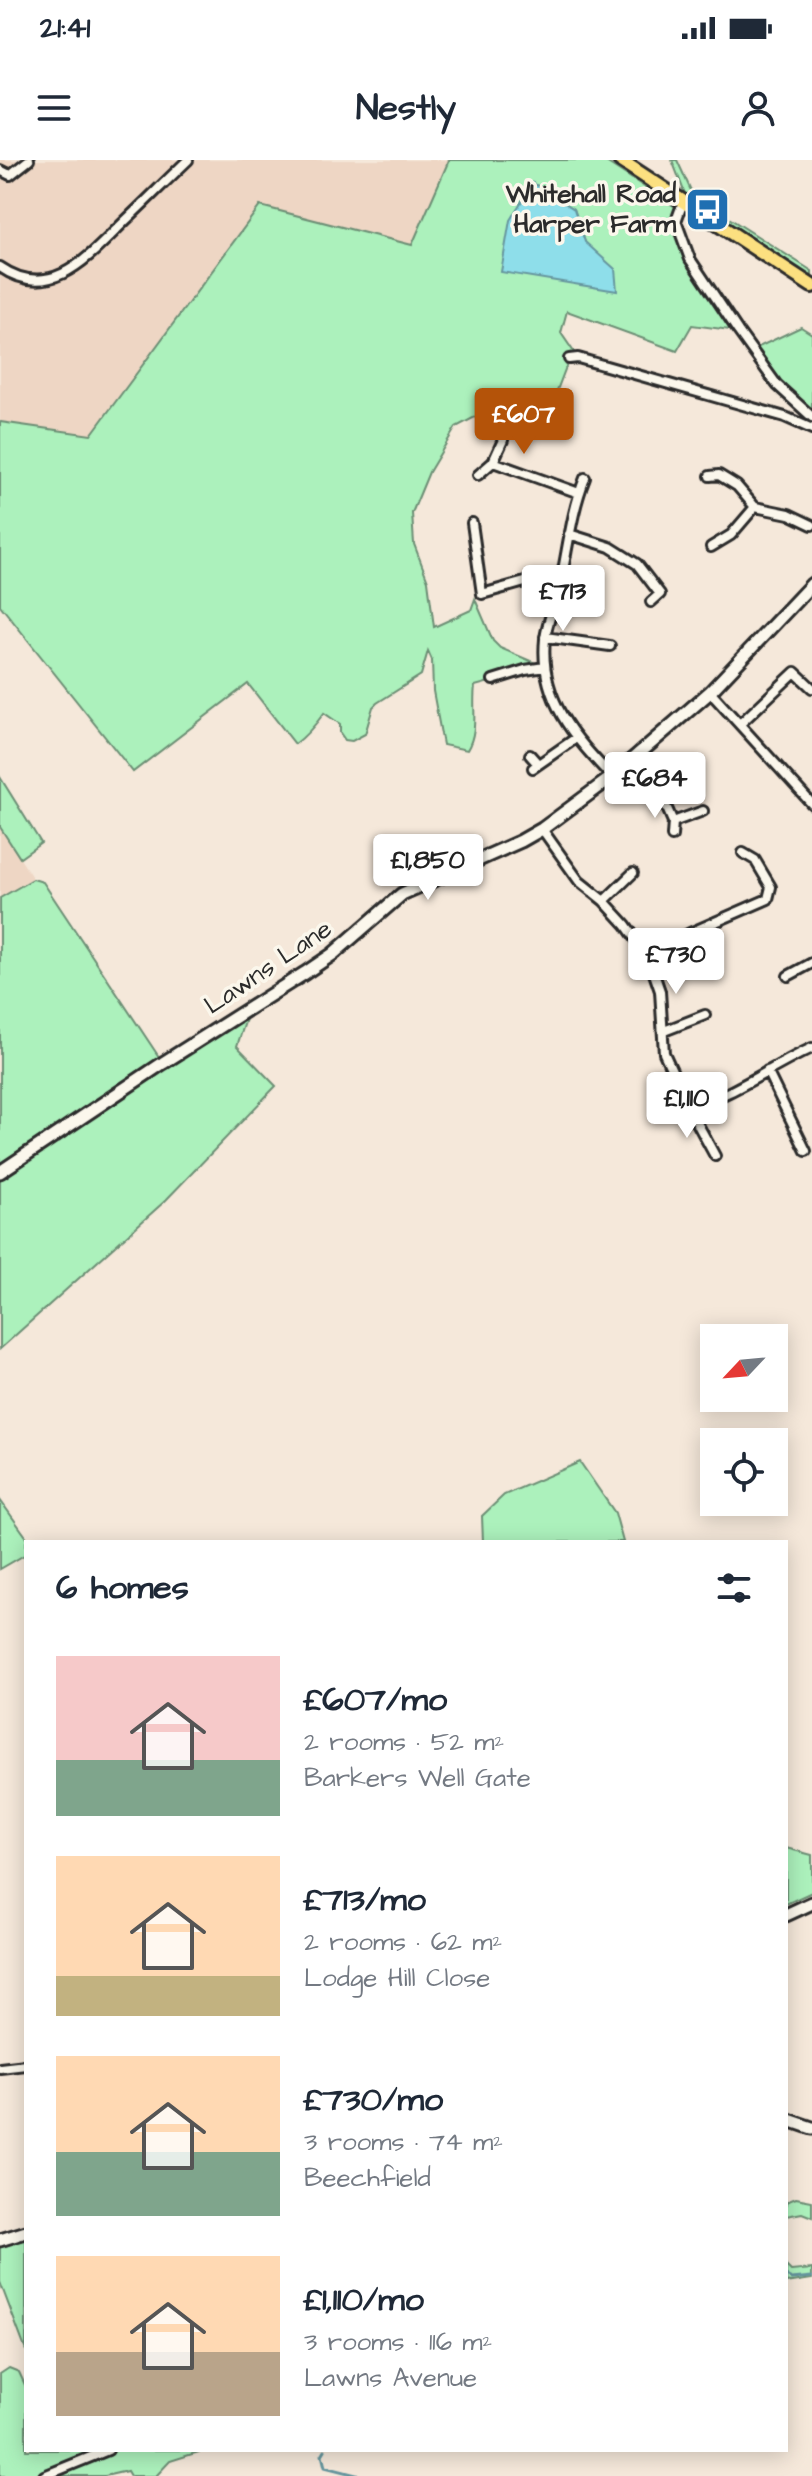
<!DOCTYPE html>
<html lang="en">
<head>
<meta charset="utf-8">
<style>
	:root { --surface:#fff; --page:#f6f6f7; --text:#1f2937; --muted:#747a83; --accent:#b45309 }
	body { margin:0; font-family:"Architects Daughter",sans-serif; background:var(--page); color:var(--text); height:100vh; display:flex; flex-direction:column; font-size:30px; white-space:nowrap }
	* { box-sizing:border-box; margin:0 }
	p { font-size:26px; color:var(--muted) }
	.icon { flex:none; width:44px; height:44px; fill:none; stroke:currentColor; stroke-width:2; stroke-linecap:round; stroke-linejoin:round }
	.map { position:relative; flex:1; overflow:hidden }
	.sheet { position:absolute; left:24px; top:1380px; width:764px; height:912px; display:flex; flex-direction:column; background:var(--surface); border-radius:0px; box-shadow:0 4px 20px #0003 }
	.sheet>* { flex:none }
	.needle { width:52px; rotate:244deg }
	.fabs { position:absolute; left:700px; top:1164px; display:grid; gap:16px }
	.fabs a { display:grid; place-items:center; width:88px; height:88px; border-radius:0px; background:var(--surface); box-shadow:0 4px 20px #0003; font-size:40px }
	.price { position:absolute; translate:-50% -68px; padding:0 18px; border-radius:8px; background:#fff; color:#222; font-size:26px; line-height:52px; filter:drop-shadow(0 2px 4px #0008) }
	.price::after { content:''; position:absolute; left:50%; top:48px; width:24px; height:18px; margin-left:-12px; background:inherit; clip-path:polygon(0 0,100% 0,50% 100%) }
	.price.selected { background:var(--accent); color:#fff }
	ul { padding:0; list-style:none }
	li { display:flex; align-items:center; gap:24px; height:200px; padding:0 32px }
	li span { display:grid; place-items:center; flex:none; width:224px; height:160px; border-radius:0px; color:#555 }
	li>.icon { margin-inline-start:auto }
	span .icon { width:96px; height:96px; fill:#fffc; stroke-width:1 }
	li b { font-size:34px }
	h2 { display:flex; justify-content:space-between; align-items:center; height:96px; padding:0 32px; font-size:34px }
	.status { display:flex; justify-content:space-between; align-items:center; height:56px; padding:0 40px; background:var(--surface); direction:ltr }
	.status svg { height:22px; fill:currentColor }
	header { display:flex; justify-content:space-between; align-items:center; height:104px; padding:0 32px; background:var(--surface); font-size:36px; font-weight:800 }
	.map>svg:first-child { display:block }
</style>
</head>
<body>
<div class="status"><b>21:41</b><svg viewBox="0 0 49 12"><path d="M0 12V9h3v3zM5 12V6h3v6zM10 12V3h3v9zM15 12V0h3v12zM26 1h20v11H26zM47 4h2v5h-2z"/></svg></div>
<header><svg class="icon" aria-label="menu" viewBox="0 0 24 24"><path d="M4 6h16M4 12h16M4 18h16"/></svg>Nestly<svg class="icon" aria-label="person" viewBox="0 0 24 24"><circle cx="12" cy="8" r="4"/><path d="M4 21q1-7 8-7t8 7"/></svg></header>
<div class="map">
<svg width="812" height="2316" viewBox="0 0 812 2316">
	<rect width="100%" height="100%" fill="#f5e8da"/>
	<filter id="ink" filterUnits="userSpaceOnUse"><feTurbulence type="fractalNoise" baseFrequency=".0125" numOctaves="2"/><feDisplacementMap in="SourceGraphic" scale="16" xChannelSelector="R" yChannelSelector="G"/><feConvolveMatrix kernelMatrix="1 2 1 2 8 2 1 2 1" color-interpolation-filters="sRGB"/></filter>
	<g filter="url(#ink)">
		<!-- built -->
		<path fill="#eed6c4" d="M0 0H449L413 85 260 46 91 275 0 262Z
			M0 667 33 719 0 738Z"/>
		<!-- green -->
		<path fill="#acf1bc" stroke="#6c8e74" stroke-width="2" fill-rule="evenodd" d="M449 0H603L680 50 676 61 690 99 738 171 692 165 677 191 567 151 561 173 578 198 569 199 543 267 506 263 488 256 475 257 456 267 429 312 412 353 414 384 428 421 434 467 471 450 475 439 493 481 500 488 545 507 475 526C472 549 479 570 467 590L443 585 433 531 432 500 428 491 421 515 377 543 373 547 365 574 352 581 345 580 340 573V564L324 553C316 564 306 576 295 584L248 524 133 612 0 445V262L91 275 260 46 412 85ZM533 23 574 49 585 82Z
			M672 0H677L693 35 812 111V122L687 39Z
			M801 167 812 174V257L752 190Z
			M0 617 41 683 20 698 0 667Z
			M33 719 43 722 163 903 250 847 237 886 276 926 165 1041 0 1189V738Z
			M580 1302 615 1353 623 1382H483L482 1356 504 1335Z
			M0 1340 30 1382H26V1394L0 1409Z
			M786 1688 812 1695V1732L786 1744Z
			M796 2038 812 2041V2057L802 2053 786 2056V2042Z
			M26 2072V2191L0 2122V2080Z
			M786 2106 791 2111 812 2109V2119L786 2123Z
			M9 2208 19 2212 26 2227V2290H205L170 2301 156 2316H130L127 2311 105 2316H0V2214Z"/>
		<!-- water -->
		<path fill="#8edeea" stroke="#66969e" stroke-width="2" d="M533 23 574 49 585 82 615 109 617 131 501 112 510 60Z"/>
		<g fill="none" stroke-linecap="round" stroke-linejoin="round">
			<!-- stream -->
			<path stroke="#66969e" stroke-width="3" d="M786 2116 792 2119 812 2117
				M325 2290 322 2295 325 2307 360 2316"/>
			<defs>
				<path id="street" d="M0 10 10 15 29 0
					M683 42 676 61 690 99 738 171 777 225 812 257
					M0 107C52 143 90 95 125 61 146 41 167 20 188 0
					M569 199 578 198 785 257 812 269
					M493 302 503 280
					M478 315 493 302 579 333
					M710 316 719 315 737 326 755 347
					M585 318C571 353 568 389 560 425 556 443 547 461 545 479 539 539 574 577 612 617
					M472 363 482 434 532 420 560 426
					M569 374 610 387 637 404 660 434 651 442
					M711 387 731 375 755 347 789 354 812 365
					M545 477 610 486
					M493 520 525 510 545 507
					M710 532 812 644
					M741 563 795 512 812 528
					M638 593 652 614 673 662 703 651
					M530 595 538 604
					M533 608 576 578
					M542 669 579 721 604 741 626 765 648 796 660 831 664 893 689 948C733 935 771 907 812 888
					M672 676 673 662
					M604 741 633 713
					M648 796 690 773 768 739 771 727 755 700 743 693
					M788 816 812 803
					M664 871 705 855
					M767 911 806 991
					M689 948 715 996
					M0 1908 26 1905
					M44 2316 108 2290"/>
				<path id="secondary" d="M0 1012 163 903 305 813 333 794 402 734 521 681 542 669 612 617 710 532 812 424
					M786 1755 812 1743
					M786 1959 812 1968
					M0 2080 26 2072"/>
				<path id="primary" d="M620 0 812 126"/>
			</defs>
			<!-- street casing -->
			<use href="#street" stroke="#2b2b2b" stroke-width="14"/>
			<!-- secondary casing -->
			<use href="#secondary" stroke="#2b2b2b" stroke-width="17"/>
			<!-- primary casing -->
			<use href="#primary" stroke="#2b2b2b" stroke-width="18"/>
			<!-- street -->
			<use href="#street" stroke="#fbf7ec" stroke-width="8"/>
			<!-- secondary -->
			<use href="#secondary" stroke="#fbf7ec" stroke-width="11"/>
			<!-- primary -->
			<use href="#primary" stroke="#fce080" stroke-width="12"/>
		</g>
	</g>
	<!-- icons -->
	<defs>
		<symbol id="bus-square" viewBox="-11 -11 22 22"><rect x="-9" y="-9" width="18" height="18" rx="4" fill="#1f6fb2" stroke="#fbf7ec"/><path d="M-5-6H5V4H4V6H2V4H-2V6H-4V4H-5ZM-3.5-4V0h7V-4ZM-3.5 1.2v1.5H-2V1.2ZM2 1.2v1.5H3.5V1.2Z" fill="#fff"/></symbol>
	</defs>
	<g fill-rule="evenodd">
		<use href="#bus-square" x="682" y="24" width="51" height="51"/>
	</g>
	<g text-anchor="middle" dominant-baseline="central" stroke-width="7" stroke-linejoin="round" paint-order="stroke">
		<!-- poi labels -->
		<g font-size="26" font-weight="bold" fill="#2b2b2b" stroke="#fbf7ec" text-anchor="end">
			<text x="676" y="34">Whitehall Road<tspan x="676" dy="30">Harper Farm</tspan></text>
		</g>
		<!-- street labels -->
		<g font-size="26" fill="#2b2b2b" stroke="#fbf7ec">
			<text transform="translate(268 807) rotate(-34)">Lawns Lane</text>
		</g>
	</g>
</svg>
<div class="fabs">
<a><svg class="needle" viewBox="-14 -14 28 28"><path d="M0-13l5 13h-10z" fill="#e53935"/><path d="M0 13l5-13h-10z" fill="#747a83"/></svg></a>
<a><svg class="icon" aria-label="locate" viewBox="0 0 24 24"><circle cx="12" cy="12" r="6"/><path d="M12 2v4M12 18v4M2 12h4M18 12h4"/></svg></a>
</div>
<b class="price selected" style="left:524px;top:296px">£607</b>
<b class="price" style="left:563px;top:473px">£713</b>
<b class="price" style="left:655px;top:660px">£684</b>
<b class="price" style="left:428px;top:742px">£1,850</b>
<b class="price" style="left:676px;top:836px">£730</b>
<b class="price" style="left:687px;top:980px">£1,110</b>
<section class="sheet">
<h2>6 homes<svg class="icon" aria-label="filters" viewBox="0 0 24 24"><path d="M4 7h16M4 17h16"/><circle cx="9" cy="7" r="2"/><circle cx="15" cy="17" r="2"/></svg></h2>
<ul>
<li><span style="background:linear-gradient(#f6c9c9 65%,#7fa58c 0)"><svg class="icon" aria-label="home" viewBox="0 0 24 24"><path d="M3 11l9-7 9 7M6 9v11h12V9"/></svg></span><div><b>£607/mo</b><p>2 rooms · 52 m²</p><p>Barkers Well Gate</p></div></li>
<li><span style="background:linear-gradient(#ffd9b3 75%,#c2b280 0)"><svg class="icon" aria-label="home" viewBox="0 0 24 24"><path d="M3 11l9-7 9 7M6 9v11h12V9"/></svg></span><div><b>£713/mo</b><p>2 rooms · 62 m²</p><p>Lodge Hill Close</p></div></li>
<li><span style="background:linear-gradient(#ffd9b3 60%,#7fa58c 0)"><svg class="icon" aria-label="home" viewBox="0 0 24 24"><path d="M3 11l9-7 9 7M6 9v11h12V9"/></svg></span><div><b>£730/mo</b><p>3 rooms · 74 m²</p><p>Beechfield</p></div></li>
<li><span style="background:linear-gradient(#ffd9b3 60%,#b9a48a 0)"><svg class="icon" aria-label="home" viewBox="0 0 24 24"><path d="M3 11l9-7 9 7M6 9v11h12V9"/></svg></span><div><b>£1,110/mo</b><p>3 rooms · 116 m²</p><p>Lawns Avenue</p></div></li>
</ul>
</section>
</div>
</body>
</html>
